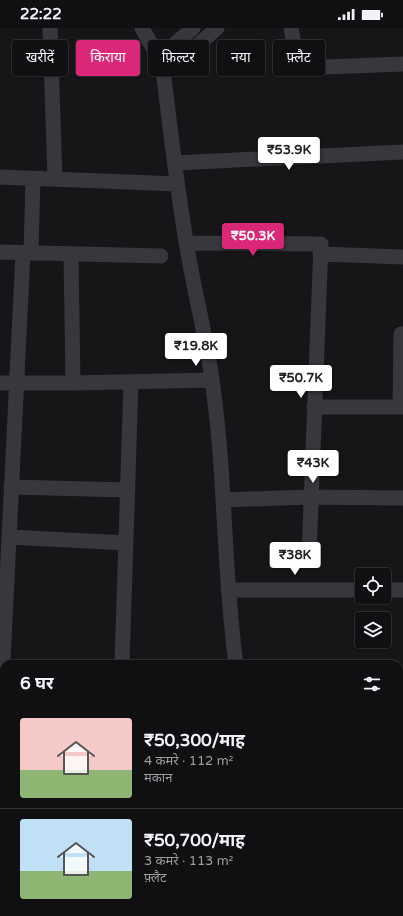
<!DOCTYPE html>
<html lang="hi">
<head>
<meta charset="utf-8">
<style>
	:root { --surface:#101012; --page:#1e1e20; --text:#f1f3f6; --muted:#9c9d9f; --line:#303032; --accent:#db2777 }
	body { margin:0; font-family:"Varela Round","Noto Sans Devanagari",sans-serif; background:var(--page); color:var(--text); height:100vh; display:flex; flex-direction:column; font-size:15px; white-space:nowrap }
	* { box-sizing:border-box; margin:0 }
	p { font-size:13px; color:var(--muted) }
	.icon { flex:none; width:22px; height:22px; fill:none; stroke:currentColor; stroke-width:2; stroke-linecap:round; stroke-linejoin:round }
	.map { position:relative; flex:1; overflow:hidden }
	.sheet { position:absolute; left:0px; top:632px; width:403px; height:256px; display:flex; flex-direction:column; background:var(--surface); border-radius:12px 12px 0 0; box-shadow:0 1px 3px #0004,0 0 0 1px var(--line) }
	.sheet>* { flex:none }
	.top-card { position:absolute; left:12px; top:12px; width:379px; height:36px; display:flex; gap:8px }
	.buttons { position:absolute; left:355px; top:540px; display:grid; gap:8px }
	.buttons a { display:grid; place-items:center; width:36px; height:36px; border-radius:4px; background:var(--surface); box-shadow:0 1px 3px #0004,0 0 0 1px var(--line); font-size:20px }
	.price { position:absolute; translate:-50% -34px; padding:0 9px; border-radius:4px; background:#fff; color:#222; font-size:13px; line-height:26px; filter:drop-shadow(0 1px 2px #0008) }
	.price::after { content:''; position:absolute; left:50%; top:24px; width:12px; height:9px; margin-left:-6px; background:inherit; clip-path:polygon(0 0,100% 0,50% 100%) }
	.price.on { background:var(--accent); color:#fff }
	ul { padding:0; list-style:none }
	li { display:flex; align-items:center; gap:12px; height:100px; padding:0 20px }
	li+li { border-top:1px solid var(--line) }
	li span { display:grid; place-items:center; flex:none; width:112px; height:80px; border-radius:4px; color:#555 }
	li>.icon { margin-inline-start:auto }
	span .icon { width:48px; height:48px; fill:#fffc; stroke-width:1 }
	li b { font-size:17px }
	h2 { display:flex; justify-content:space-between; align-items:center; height:48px; padding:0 20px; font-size:17px }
	.chip { padding:0 14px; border-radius:4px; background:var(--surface); box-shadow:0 1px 3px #0004,0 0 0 1px var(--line); font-size:14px; line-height:36px }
	.chip.on { background:var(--accent); color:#fff }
	.status { display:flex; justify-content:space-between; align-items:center; height:28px; padding:0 20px; background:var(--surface); direction:ltr }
	.status svg { height:11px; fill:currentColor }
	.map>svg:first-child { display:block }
</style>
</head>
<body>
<div class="status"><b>22:22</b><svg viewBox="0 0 49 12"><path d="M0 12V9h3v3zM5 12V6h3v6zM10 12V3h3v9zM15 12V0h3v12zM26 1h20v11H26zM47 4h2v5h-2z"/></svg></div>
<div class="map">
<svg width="403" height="888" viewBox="0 0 403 888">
	<rect width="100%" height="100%" fill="#161618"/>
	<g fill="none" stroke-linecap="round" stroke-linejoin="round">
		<!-- minor -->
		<path stroke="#37383d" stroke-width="15" d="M50 0 55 151
			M142 0 152 18 163 41
			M193 0 167 23 163 41C171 107 178 172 190 236 197 275 207 314 212 352 226 446 223 542 236 636
			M291 0 298 40 403 36
			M163 41 179 34 217 0
			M175 135 403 124
			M0 149 177 156
			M186 215 321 216 309 527
			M0 224 161 228
			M31 225 33 150
			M71 226 73 355
			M320 226 403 229
			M0 355H73L212 352
			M314 379H403
			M400 379 401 306H403
			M11 459 128 462
			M223 472 310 469 403 470
			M9 509 126 515
			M228 562H362
			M384 562H403
			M122 636 131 354
			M4 653H2L23 225
			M399 662H403
			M0 699 4 698
			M0 862H4
			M184 884 185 888
			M282 884V888"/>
	</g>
</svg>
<div class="buttons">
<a><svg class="icon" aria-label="locate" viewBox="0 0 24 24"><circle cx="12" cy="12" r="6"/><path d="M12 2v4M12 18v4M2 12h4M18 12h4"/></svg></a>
<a><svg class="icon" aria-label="layers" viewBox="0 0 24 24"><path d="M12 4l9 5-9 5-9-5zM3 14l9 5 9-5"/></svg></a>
</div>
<b class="price" style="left:289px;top:143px">₹53.9K</b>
<b class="price on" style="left:253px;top:229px">₹50.3K</b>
<b class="price" style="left:196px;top:339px">₹19.8K</b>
<b class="price" style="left:301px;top:371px">₹50.7K</b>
<b class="price" style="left:313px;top:456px">₹43K</b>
<b class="price" style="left:295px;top:548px">₹38K</b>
<div class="top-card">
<a class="chip">खरीदें</a>
<a class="chip on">किराया</a>
<a class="chip">फ़िल्टर</a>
<a class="chip">नया</a>
<a class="chip">फ़्लैट</a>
</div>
<section class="sheet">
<h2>6 घर<svg class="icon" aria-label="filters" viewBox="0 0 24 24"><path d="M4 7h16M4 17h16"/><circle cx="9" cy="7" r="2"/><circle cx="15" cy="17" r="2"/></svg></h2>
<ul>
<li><span style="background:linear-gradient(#f6c9c9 65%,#8fb573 0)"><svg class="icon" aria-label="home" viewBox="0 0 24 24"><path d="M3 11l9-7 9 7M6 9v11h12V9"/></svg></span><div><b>₹50,300/माह</b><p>4 कमरे · 112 m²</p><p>मकान</p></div></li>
<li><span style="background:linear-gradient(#bfe0f5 65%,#8fb573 0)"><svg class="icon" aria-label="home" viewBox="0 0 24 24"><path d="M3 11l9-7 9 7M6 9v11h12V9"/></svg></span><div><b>₹50,700/माह</b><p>3 कमरे · 113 m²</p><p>फ़्लैट</p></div></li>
</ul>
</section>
</div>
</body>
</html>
